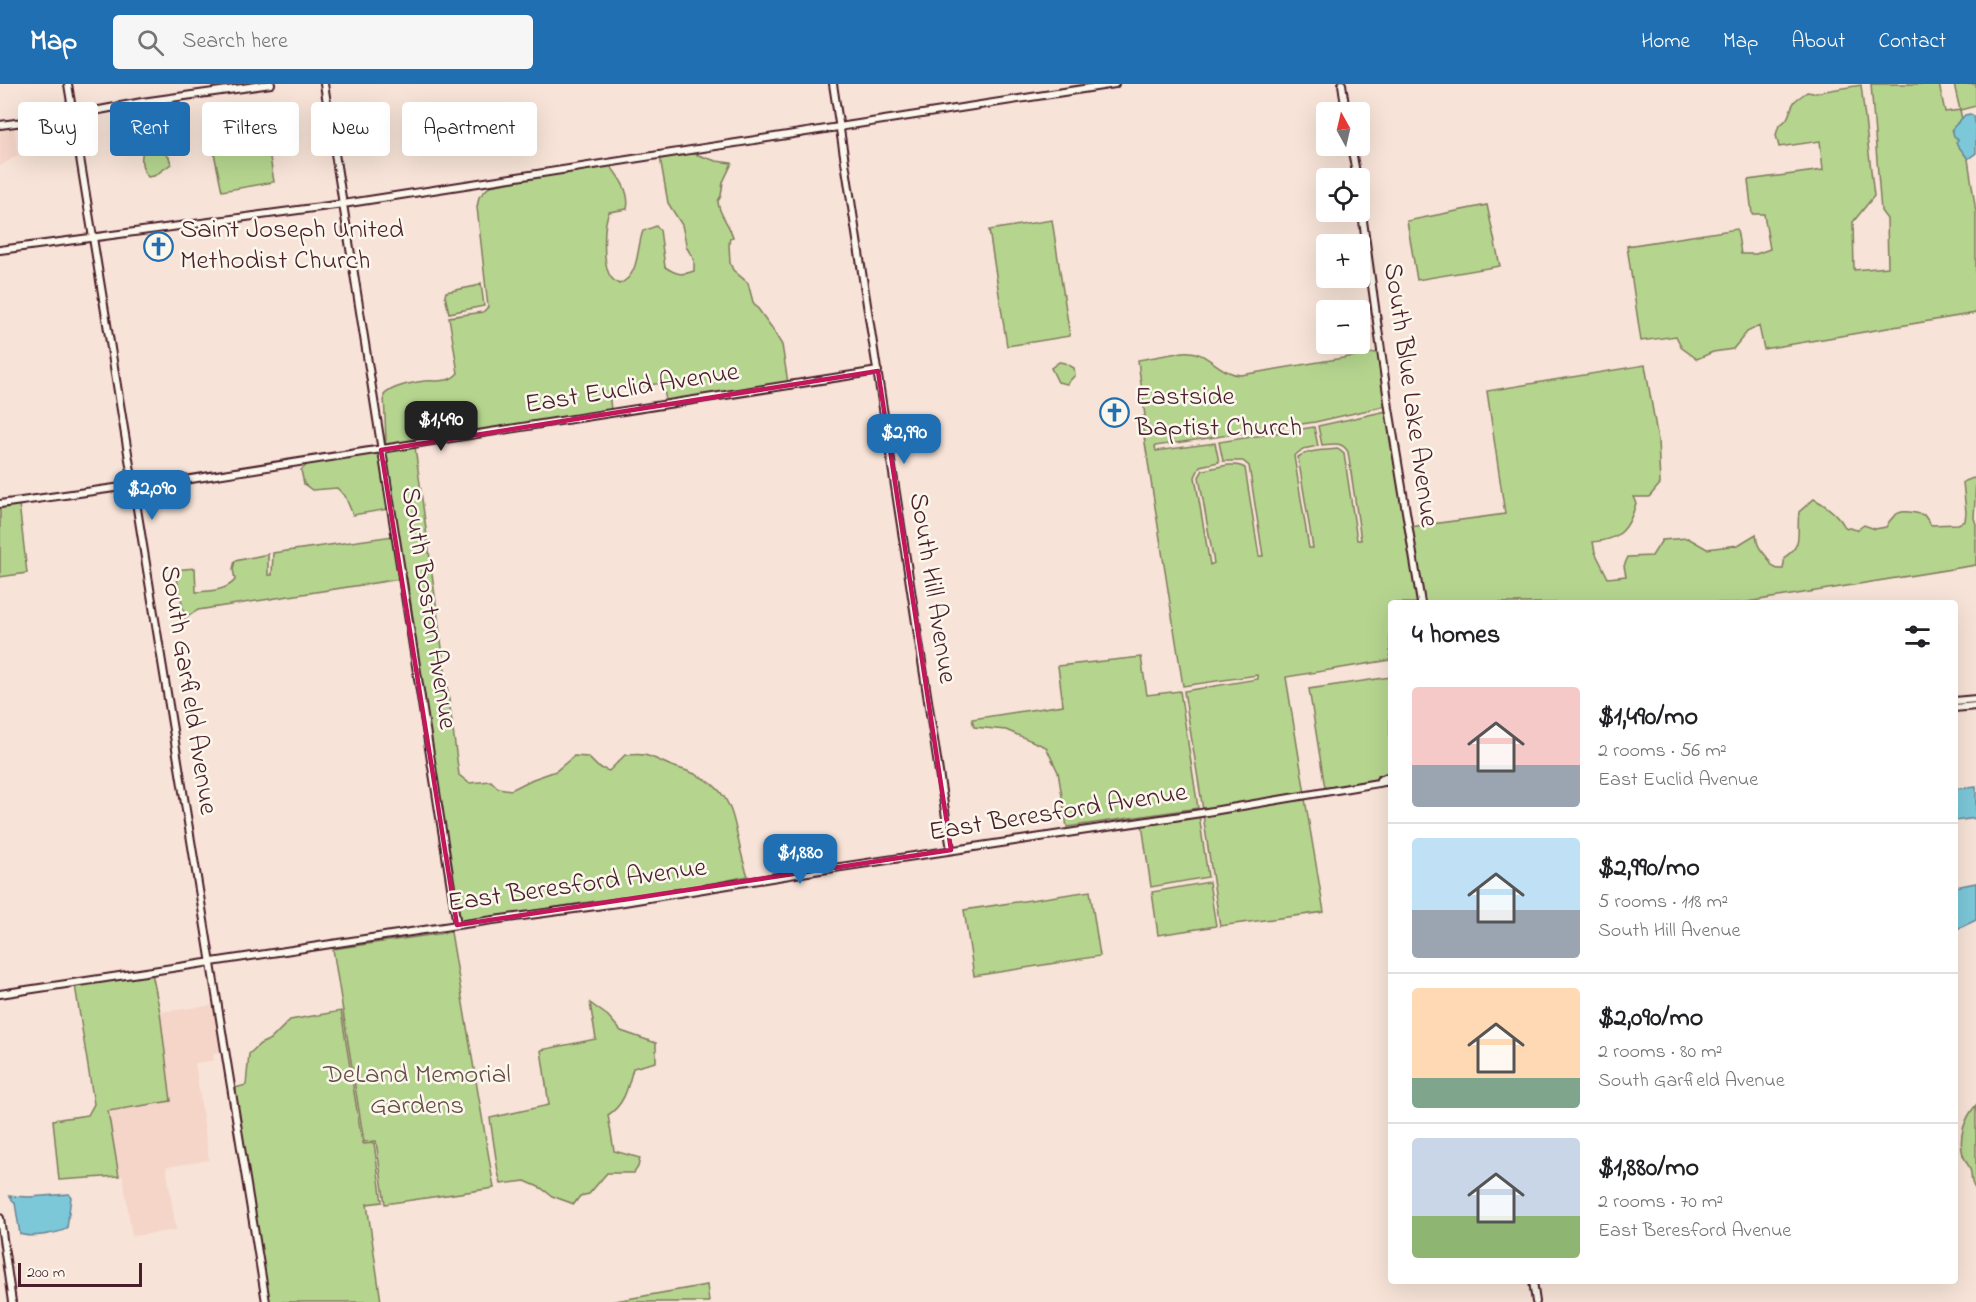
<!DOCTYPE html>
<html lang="en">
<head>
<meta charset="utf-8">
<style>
	:root { --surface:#fff; --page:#f6f6f6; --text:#202124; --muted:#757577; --line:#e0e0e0; --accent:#1f6fb2 }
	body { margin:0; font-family:"Indie Flower",sans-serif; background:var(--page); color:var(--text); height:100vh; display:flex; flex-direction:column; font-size:22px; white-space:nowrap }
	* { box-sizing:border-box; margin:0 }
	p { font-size:20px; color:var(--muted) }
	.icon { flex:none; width:33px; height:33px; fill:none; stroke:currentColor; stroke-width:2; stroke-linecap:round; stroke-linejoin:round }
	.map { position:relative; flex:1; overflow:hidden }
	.drawer { position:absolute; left:1388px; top:516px; width:570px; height:684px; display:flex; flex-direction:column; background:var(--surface); border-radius:6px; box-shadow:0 6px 24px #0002 }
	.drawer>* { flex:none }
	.banner { position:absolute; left:18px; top:18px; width:570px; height:54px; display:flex; gap:12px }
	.needle { width:39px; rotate:352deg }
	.buttons { position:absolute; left:1316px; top:18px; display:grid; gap:12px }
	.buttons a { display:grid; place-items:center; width:54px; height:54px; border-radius:6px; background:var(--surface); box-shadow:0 6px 24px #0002; font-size:30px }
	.scale { position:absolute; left:18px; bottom:15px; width:124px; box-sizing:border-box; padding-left:6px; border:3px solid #4a1f2b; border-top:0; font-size:16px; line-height:21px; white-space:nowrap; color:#4a1f2b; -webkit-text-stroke:4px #fbf7ec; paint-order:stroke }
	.price { position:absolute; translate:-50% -51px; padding:0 14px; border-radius:12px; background:var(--accent); color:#fff; font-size:20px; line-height:39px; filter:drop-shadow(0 2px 3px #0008) }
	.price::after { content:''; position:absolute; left:50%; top:36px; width:18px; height:14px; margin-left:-9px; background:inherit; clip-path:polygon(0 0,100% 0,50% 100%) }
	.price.current { background:#222; color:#fff }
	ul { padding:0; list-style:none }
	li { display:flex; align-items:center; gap:18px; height:150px; padding:0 24px }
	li+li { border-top:2px solid var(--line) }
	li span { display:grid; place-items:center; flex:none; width:168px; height:120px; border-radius:6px; color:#555 }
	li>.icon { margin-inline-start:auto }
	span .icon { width:72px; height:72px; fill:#fffc; stroke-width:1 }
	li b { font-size:26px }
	h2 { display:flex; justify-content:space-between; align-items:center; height:72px; padding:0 24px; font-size:26px }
	.tag { padding:0 21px; border-radius:6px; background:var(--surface); box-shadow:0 6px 24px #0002; font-size:21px; line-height:54px }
	.tag.current { background:var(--accent); color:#fff }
	header { display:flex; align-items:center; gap:36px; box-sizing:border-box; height:84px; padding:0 30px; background:var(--accent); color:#fff }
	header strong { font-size:28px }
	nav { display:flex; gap:33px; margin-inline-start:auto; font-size:21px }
	.search { width:420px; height:54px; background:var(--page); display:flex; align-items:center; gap:15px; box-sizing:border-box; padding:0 21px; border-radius:6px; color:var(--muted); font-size:22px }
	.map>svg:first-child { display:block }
</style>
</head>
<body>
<header>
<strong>Map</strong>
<div class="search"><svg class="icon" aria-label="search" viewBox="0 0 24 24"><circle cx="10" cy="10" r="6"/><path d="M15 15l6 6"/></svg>Search here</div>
<nav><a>Home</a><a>Map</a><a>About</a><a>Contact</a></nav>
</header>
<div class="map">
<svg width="1976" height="1218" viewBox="0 0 1976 1218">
	<rect width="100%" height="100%" fill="#f7e3d7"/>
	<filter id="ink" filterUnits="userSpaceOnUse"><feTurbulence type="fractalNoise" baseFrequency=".0167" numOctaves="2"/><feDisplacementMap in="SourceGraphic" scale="12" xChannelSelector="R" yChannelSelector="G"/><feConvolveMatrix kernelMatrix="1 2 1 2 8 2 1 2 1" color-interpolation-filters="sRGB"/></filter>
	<g filter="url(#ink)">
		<!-- built -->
		<path fill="#f4d5c8" d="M14 43 18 71 0 82V44Z
			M216 921 223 968 213 970 214 976 195 979 209 1076 166 1083 176 1146 132 1152 123 1092H119L108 1027 171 1017 160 928Z"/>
		<!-- green -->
		<path fill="#b5d58f" stroke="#807a5d" stroke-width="1.5" d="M1871 0H1939L1945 28 1960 26 1954 0H1976V22L1960 26 1962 35 1957 39 1959 57 1957 58 1968 75 1976 128V229L1764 265 1759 242 1747 248 1733 265 1713 268 1697 275 1682 264 1676 252 1641 257 1627 162 1737 145 1741 170H1756L1770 165 1764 130H1752L1748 96 1823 86 1820 57 1779 63 1776 51 1779 41C1791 36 1788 27 1795 17 1798 14 1803 11 1807 8L1813 9 1861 1 1874 112 1853 138 1854 186 1888 183 1887 135 1881 127Z
			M263 30 274 98 222 107 208 41Z
			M150 63 158 65 169 73 171 80 154 92 148 93C141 84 140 74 144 64Z
			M672 70H695L716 77 732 79 723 98 721 112 718 117C718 130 729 139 733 153L730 154 729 160 730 179 733 186 748 199 753 218 772 244 782 261 788 299 666 317 663 299 609 306 611 327 383 362 386 356 384 311C392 302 412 299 425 297 438 296 448 300 458 289L449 233 483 228 488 223 477 123 479 113 490 102 609 80C618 92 631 108 627 125L609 128C603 140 603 178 609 190 611 195 614 197 619 200 640 192 636 165 643 147L656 142 660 146 665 183C676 190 681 192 694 187V176L687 164 682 141 668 119 660 73Z
			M1487 121 1500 182 1417 196 1407 137Z
			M1052 136 1070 252 1007 262 989 146Z
			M481 199 484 222 449 229 445 212 446 208 476 202Z
			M1183 268C1208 265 1217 290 1241 291L1379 268 1386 322 1315 338 1155 362 1156 367 1215 359 1219 378 1200 382 1195 393 1210 481 1214 479 1199 393 1203 386C1216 384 1234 377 1245 384L1259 472H1263L1249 382 1243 377H1223L1219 358 1314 343 1318 362 1303 365 1294 372 1309 464H1313L1298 373C1309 366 1325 366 1338 365L1344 370 1357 456H1361L1348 368C1342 357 1333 360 1322 361L1318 342 1387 327 1419 519H1390V576L1286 593 1305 710 1203 726 1184 607 1258 595 1257 591 1183 602 1141 333 1145 332 1138 276Z
			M1059 278 1065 279 1074 284 1075 291 1067 300 1058 298 1051 284Z
			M1645 281 1658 356 1660 400 1649 413H1633L1636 419C1629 445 1620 456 1593 458L1595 468 1608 494 1626 492 1624 482 1628 473 1652 472 1662 456 1688 454 1707 465 1738 461 1756 450C1757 461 1759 464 1766 472 1772 479 1771 486 1783 485L1785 473C1804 461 1796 448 1799 428L1814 415C1827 422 1838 430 1845 443L1857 446 1864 441 1875 445 1886 443C1896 424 1905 426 1924 431L1931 441 1958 440 1965 437 1966 428 1963 398 1973 394 1976 396 1974 434 1976 440V481L1741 519H1423L1410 443 1505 430 1487 307Z
			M415 363 459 691 469 699 491 697 498 704 511 706 533 695 556 687 574 672 588 673 598 683 609 687 625 671C631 671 638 670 644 671 655 673 666 681 678 684 744 703 729 741 748 792L714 799 458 838 407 494H404L395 428H393L384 368Z
			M380 369 389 425 353 431 345 412 337 404 312 406 304 400 301 386 308 380Z
			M19 420 27 489 0 493V422Z
			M393 452 400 495 198 526 185 534 175 486 195 484 196 508C210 507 226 507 235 496L233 485 235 477 268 470V491H272L273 469Z
			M1141 573 1147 611 1180 607 1198 724 1067 743 1058 688 1046 663 1006 646 974 643 972 635 1063 621 1058 582Z
			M1390 593V693L1325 704 1309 605Z
			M1305 715 1324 828 1220 842 1203 731Z
			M1199 731 1208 793 1151 803 1142 740Z
			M1209 798 1216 842 1158 851 1152 808Z
			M1090 807 1100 872 974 892 964 826Z
			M451 848 494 1104 385 1120 376 1057 364 1058 333 865Z
			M152 889 160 928 171 1017 108 1027 119 1092 59 1096 53 1036 88 1031 94 1020 75 901Z
			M590 919 608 932 621 947 656 959V978L633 984C628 1003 625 1020 608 1031L614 1067 640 1074 638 1083 634 1089H607L589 1110 580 1112 574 1120 552 1112 541 1104 525 1097 501 1100 498 1088 490 1034 549 1021 541 966 596 955Z
			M341 927 362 1058 364 1060 374 1059 382 1118 367 1120 381 1218H268L235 1004 246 1001 249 970 260 960 271 955 290 936Z
			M1976 1021V1106C1971 1099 1972 1097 1971 1089 1970 1082 1965 1077 1963 1071 1958 1052 1965 1034 1976 1021Z
			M707 1201 709 1218H610Z"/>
		<!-- water -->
		<path fill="#7bc8d9" stroke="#678493" stroke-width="1.5" d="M1970 30 1974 32 1976 45V69L1968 75 1956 59 1958 56 1954 52 1952 45 1965 31Z
			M1976 703V734L1955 737V705Z
			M1976 799V836L1955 846V803Z
			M69 1110 71 1113 67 1144C59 1150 29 1154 20 1150L15 1119 9 1112 30 1113Z"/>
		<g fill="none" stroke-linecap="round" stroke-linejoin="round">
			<defs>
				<path id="secondary" d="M68 0 266 1218
					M324 0 457 841
					M833 0 951 766
					M1342 0 1346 28
					M0 41 62 33 142 18 271 0
					M1351 62 1357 94
					M1359 108 1389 324 1421 519
					M0 166 343 120 1115 0
					M0 420 129 402 140 403 878 287
					M1954 617 1976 615
					M1954 624 1976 622
					M1380 696 1390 692
					M0 910 457 841 618 819 814 787 1201 729 1390 697
					M0 1134 12 1218
					M1533 1197 1536 1218"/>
			</defs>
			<!-- secondary casing -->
			<use href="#secondary" stroke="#4a1f2b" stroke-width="10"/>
			<!-- secondary -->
			<use href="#secondary" stroke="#fbf7ec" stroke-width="6"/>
		</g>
	</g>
	<!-- marked area -->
	<path fill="none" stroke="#c2185b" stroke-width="4.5" stroke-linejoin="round" d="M878 287 951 766 457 841 381 366Z"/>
	<!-- icons -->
	<defs>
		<symbol id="church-ring" viewBox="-11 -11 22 22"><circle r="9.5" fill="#fbf7ec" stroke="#1f6fb2" stroke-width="1.5"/><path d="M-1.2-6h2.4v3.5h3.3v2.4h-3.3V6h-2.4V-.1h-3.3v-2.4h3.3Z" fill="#1f6fb2"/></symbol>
	</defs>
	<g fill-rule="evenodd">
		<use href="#church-ring" x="142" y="146" width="33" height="33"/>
		<use href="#church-ring" x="1098" y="312" width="33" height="33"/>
	</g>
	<g text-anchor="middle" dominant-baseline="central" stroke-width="5" stroke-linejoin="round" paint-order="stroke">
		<!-- poi labels -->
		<g font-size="27" fill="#4a1f2b" stroke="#fbf7ec" text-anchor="start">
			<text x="180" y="146">Saint Joseph United<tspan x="180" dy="31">Methodist Church</tspan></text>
			<text x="1135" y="313">Eastside<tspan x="1135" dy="31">Baptist Church</tspan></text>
		</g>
		<!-- street labels -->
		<g font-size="27" fill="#4a1f2b" stroke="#fbf7ec">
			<text transform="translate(632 305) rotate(-9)">East Euclid Avenue</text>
			<text transform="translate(1410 311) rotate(82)">South Blue Lake Avenue</text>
			<text transform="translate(932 504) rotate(81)">South Hill Avenue</text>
			<text transform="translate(428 524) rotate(81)">South Boston Avenue</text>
			<text transform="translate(188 606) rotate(81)">South Garfield Avenue</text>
			<text transform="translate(1058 729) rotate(-9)">East Beresford Avenue</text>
			<text transform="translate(577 802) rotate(-8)">East Beresford Avenue</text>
		</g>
		<!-- park labels -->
		<g font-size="27" fill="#654c44" stroke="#fbf7ec">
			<text x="417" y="991">DeLand Memorial<tspan x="417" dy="31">Gardens</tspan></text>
		</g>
	</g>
</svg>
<div class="buttons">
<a><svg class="needle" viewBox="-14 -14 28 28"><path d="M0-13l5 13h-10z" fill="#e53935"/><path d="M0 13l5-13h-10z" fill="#757577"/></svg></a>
<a><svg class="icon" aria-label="locate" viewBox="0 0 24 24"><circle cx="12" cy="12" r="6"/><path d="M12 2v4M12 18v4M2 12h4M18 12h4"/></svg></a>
<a>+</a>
<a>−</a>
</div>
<div class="scale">200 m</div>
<b class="price current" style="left:441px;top:368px">$1,490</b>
<b class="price" style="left:904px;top:381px">$2,990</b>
<b class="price" style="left:152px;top:437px">$2,090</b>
<b class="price" style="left:800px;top:801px">$1,880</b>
<div class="banner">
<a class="tag">Buy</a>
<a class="tag current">Rent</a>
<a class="tag">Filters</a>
<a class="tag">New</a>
<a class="tag">Apartment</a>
</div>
<section class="drawer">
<h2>4 homes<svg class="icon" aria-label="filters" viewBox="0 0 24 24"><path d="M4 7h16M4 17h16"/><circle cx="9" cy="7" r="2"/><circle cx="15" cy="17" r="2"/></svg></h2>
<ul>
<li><span style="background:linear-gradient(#f6c9c9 65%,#9aa5b1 0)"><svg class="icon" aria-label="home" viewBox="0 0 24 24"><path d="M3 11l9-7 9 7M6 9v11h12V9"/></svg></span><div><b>$1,490/mo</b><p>2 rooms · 56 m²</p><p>East Euclid Avenue</p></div></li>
<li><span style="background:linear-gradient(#bfe0f5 60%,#9aa5b1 0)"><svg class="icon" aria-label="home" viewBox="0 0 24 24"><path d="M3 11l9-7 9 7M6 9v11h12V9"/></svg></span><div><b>$2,990/mo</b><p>5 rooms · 118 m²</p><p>South Hill Avenue</p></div></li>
<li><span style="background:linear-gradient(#ffd9b3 75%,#7fa58c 0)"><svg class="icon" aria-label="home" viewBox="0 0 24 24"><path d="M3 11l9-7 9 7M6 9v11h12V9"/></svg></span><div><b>$2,090/mo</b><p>2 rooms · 80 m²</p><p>South Garfield Avenue</p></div></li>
<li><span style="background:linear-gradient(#c9d6e8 65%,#8fb573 0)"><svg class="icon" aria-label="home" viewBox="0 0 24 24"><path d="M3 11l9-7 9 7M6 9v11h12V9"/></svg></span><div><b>$1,880/mo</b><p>2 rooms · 70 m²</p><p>East Beresford Avenue</p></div></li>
</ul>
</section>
</div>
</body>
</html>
